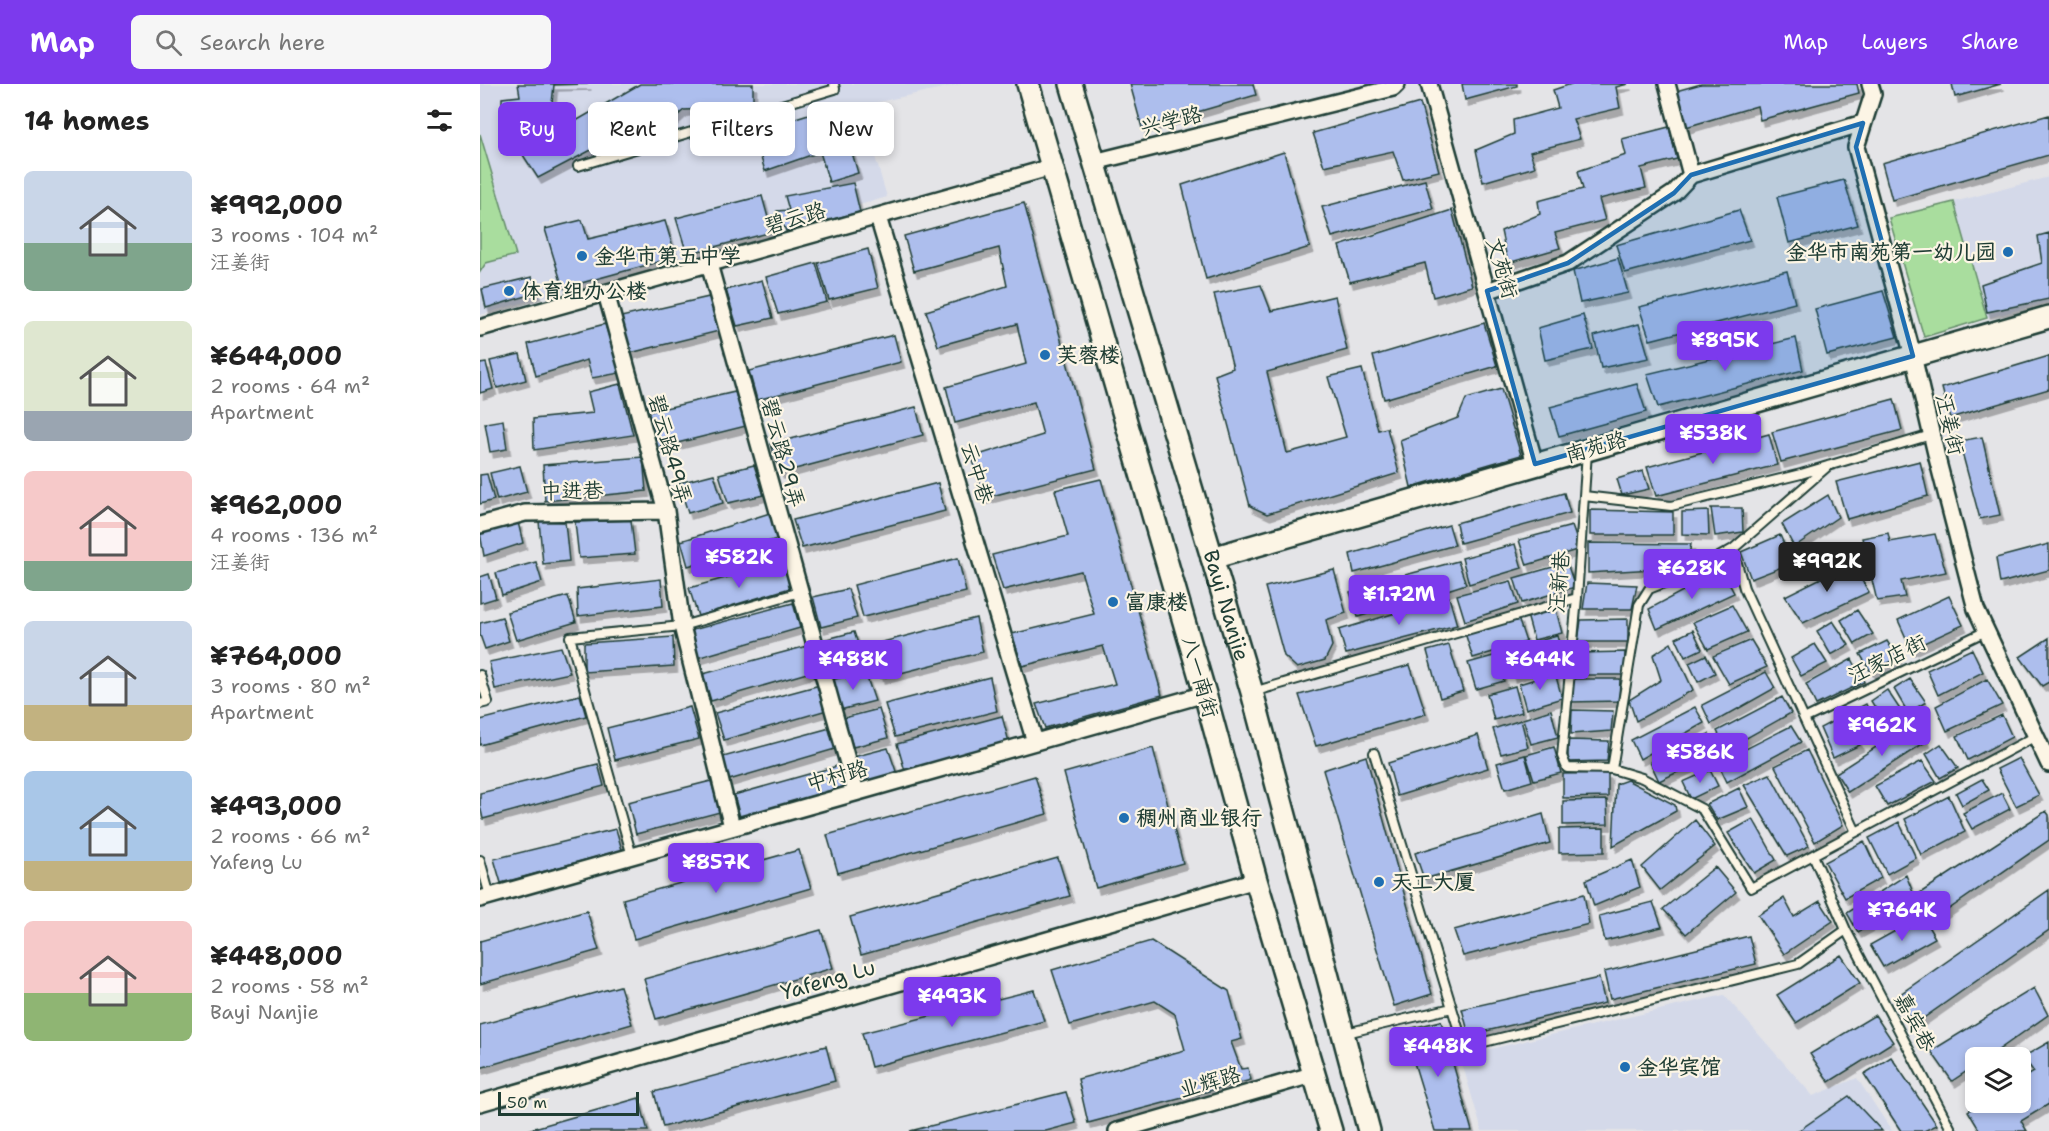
<!DOCTYPE html>
<html lang="en">
<head>
<meta charset="utf-8">
<style>
	:root { --surface:#fff; --page:#f6f6f6; --text:#222; --muted:#767676; --accent:#7c3aed }
	body { margin:0; font-family:"Shantell Sans","LXGW WenKai TC",sans-serif; background:var(--page); color:var(--text); height:100vh; display:flex; flex-direction:column; font-size:22px; white-space:nowrap }
	* { box-sizing:border-box; margin:0 }
	p { font-size:20px; color:var(--muted) }
	.icon { flex:none; width:33px; height:33px; fill:none; stroke:currentColor; stroke-width:2; stroke-linecap:round; stroke-linejoin:round }
	.map { position:relative; flex:1; overflow:hidden }
	.sheet { display:flex; flex-direction:column; background:var(--surface); width:480px }
	.sheet>* { flex:none }
	.top-card { position:absolute; left:18px; top:18px; width:570px; height:54px; display:flex; gap:12px }
	.buttons { position:absolute; left:1485px; top:963px; display:grid; gap:12px }
	.buttons a { display:grid; place-items:center; width:66px; height:66px; border-radius:9px; background:var(--surface); box-shadow:0 3px 9px #0003; font-size:30px }
	.scale { position:absolute; left:18px; bottom:15px; width:141px; box-sizing:border-box; padding-left:6px; border:3px solid #1f3d34; border-top:0; font-size:16px; line-height:21px; white-space:nowrap; color:#1f3d34; -webkit-text-stroke:4px #fcf5e5; paint-order:stroke }
	.price { position:absolute; translate:-50% -51px; padding:0 14px; border-radius:6px; background:var(--accent); color:#fff; font-size:20px; line-height:39px; filter:drop-shadow(0 2px 3px #0008) }
	.price::after { content:''; position:absolute; left:50%; top:36px; width:18px; height:14px; margin-left:-9px; background:inherit; clip-path:polygon(0 0,100% 0,50% 100%) }
	.price.active { background:#222; color:#fff }
	ul { padding:0; list-style:none }
	li { display:flex; align-items:center; gap:18px; height:150px; padding:0 24px }
	li span { display:grid; place-items:center; flex:none; width:168px; height:120px; border-radius:9px; color:#555 }
	li>.icon { margin-inline-start:auto }
	span .icon { width:72px; height:72px; fill:#fffc; stroke-width:1 }
	li b { font-size:26px }
	h2 { display:flex; justify-content:space-between; align-items:center; height:72px; padding:0 24px; font-size:26px }
	.tag { padding:0 21px; border-radius:9px; background:var(--surface); box-shadow:0 3px 9px #0003; font-size:21px; line-height:54px }
	.tag.active { background:var(--accent); color:#fff }
	header { display:flex; align-items:center; gap:36px; box-sizing:border-box; height:84px; padding:0 30px; background:var(--accent); color:#fff }
	header strong { font-size:28px }
	nav { display:flex; gap:33px; margin-inline-start:auto; font-size:21px }
	.search { width:420px; height:54px; background:var(--page); display:flex; align-items:center; gap:15px; box-sizing:border-box; padding:0 21px; border-radius:9px; color:var(--muted); font-size:22px }
	main { display:flex; flex:1; min-height:0 }
	.map>svg:first-child { display:block }
</style>
</head>
<body>
<header>
<strong>Map</strong>
<div class="search"><svg class="icon" aria-label="search" viewBox="0 0 24 24"><circle cx="10" cy="10" r="6"/><path d="M15 15l6 6"/></svg>Search here</div>
<nav><a>Map</a><a>Layers</a><a>Share</a></nav>
</header>
<main>
<section class="sheet">
<h2>14 homes<svg class="icon" aria-label="filters" viewBox="0 0 24 24"><path d="M4 7h16M4 17h16"/><circle cx="9" cy="7" r="2"/><circle cx="15" cy="17" r="2"/></svg></h2>
<ul>
<li><span style="background:linear-gradient(#c9d6e8 60%,#7fa58c 0)"><svg class="icon" aria-label="home" viewBox="0 0 24 24"><path d="M3 11l9-7 9 7M6 9v11h12V9"/></svg></span><div><b>¥992,000</b><p>3 rooms · 104 m²</p><p>汪姜街</p></div></li>
<li><span style="background:linear-gradient(#dfe7d0 75%,#9aa5b1 0)"><svg class="icon" aria-label="home" viewBox="0 0 24 24"><path d="M3 11l9-7 9 7M6 9v11h12V9"/></svg></span><div><b>¥644,000</b><p>2 rooms · 64 m²</p><p>Apartment</p></div></li>
<li><span style="background:linear-gradient(#f6c9c9 75%,#7fa58c 0)"><svg class="icon" aria-label="home" viewBox="0 0 24 24"><path d="M3 11l9-7 9 7M6 9v11h12V9"/></svg></span><div><b>¥962,000</b><p>4 rooms · 136 m²</p><p>汪姜街</p></div></li>
<li><span style="background:linear-gradient(#c9d6e8 70%,#c2b280 0)"><svg class="icon" aria-label="home" viewBox="0 0 24 24"><path d="M3 11l9-7 9 7M6 9v11h12V9"/></svg></span><div><b>¥764,000</b><p>3 rooms · 80 m²</p><p>Apartment</p></div></li>
<li><span style="background:linear-gradient(#a9c7e8 75%,#c2b280 0)"><svg class="icon" aria-label="home" viewBox="0 0 24 24"><path d="M3 11l9-7 9 7M6 9v11h12V9"/></svg></span><div><b>¥493,000</b><p>2 rooms · 66 m²</p><p>Yafeng Lu</p></div></li>
<li><span style="background:linear-gradient(#f6c9c9 60%,#8fb573 0)"><svg class="icon" aria-label="home" viewBox="0 0 24 24"><path d="M3 11l9-7 9 7M6 9v11h12V9"/></svg></span><div><b>¥448,000</b><p>2 rooms · 58 m²</p><p>Bayi Nanjie</p></div></li>
</ul>
</section>
<div class="map">
<svg width="1569" height="1047" viewBox="0 0 1569 1047">
	<defs>
		<filter id="shadow"><feDropShadow dx="3.5" dy="6" stdDeviation="0" flood-color="#0004"/></filter>
	</defs>
	<rect width="100%" height="100%" fill="#e4e4e7"/>
	<filter id="ink" filterUnits="userSpaceOnUse"><feTurbulence type="fractalNoise" baseFrequency=".0167" numOctaves="2"/><feDisplacementMap in="SourceGraphic" scale="12" xChannelSelector="R" yChannelSelector="G"/><feConvolveMatrix kernelMatrix="1 2 1 2 8 2 1 2 1" color-interpolation-filters="sRGB"/></filter>
	<g filter="url(#ink)">
		<!-- built -->
		<path fill="#d4d9e9" d="M0 0H481L380 22 407 113 0 231Z
			M1569 93V218L1507 234 1474 118Z
			M1244 911 1333 1012 1377 994 1412 1047H1002L980 972Z"/>
		<!-- green -->
		<path fill="#a9dd9e" stroke="#648d69" stroke-width="1.5" d="M0 50 36 171 6 179 0 188Z
			M1474 118 1507 234 1444 253 1409 134Z"/>
		<!-- building -->
		<path fill="#adbeed" stroke="#1f3d34" stroke-width="1.5" filter="url(#shadow)" d="M38 0H108L74 1 72 19 89 41 160 0H273V23L204 26 191 37 174 42 153 44 58 94 41 68 67 52 50 27 22 28V14L40 12Z
			M650 0H773L776 11 662 44Z
			M982 0H1037V2L985 16Z
			M1091 0H1148L1136 3 1140 24 1093 35 1100 55 1050 68 1055 83 1003 98 996 66 1034 50 1033 36 1078 24 1073 6Z
			M1221 0H1377L1379 9 1280 36 1277 22 1206 43 1196 7Z
			M1472 0H1521L1475 13Z
			M940 19 959 87 923 96 913 67 844 82 833 49Z
			M358 21 378 89 349 98 340 68 285 87 273 47Z
			M1569 31V71L1412 116 1402 79Z
			M1189 43 1197 75 1161 84 1166 104 1119 115 1125 136 1075 149 1080 164 1028 179 1021 147 1060 130 1058 117 1103 105 1098 87 1146 71 1142 55Z
			M804 68 830 163 726 195 702 101Z
			M945 96 953 125 852 153 842 123Z
			M1364 96 1378 141 1309 159 1297 113Z
			M373 99 380 128 306 147 297 127 309 126 305 112Z
			M282 112 292 148 207 170 196 134Z
			M544 119 616 385 504 414 492 373 563 351 554 318 475 339 466 303 546 280 537 240 458 262 446 227 527 202 519 164 434 187 424 152Z
			M972 126 992 202 953 213 945 179 870 198 859 162Z
			M1259 126 1270 156 1145 189 1136 161Z
			M102 136 108 155 185 137 196 173 83 204 65 145Z
			M1569 149V215L1507 228 1501 200 1562 179 1558 152Z
			M388 165 398 204 349 216 338 179Z
			M1138 174 1148 209 1100 219 1093 187Z
			M336 179 347 218 298 230 286 193Z
			M1307 187 1315 219 1170 256 1159 223Z
			M52 193 57 209 6 224 2 205Z
			M282 196 293 234 257 242 246 206Z
			M781 201 791 227 855 212 867 266 787 288 807 369 866 353 848 293 882 285 898 346 907 344 919 389 787 430 770 422 735 291 753 284 734 210Z
			M1403 207 1417 253 1347 271 1335 225Z
			M229 213 239 247 150 269 141 233Z
			M1103 231 1113 265 1065 276 1058 244Z
			M1004 239 1017 282 904 315 893 272Z
			M125 240 140 289 112 294 107 276 56 292 48 260Z
			M1159 240 1169 274 1121 284 1114 252Z
			M414 251 421 278 277 316 269 287Z
			M1316 254 1323 286 1178 323 1167 290Z
			M40 270 46 296 17 304 10 277Z
			M1569 272V305L1470 334 1462 304Z
			M6 279 13 305 0 309V280Z
			M140 300 153 351 54 366 53 335 113 329 108 308Z
			M1157 300 1166 328 1079 352 1070 323Z
			M1021 305 1041 371 931 403 920 356 978 334 986 315Z
			M255 308 266 342 177 364 168 328Z
			M1414 315 1422 346 1301 378 1292 348Z
			M436 323 443 351 300 389 291 360Z
			M23 336 27 365 10 368 5 339Z
			M1289 350 1297 381 1176 412 1167 383Z
			M1502 353 1520 431 1500 435 1479 357Z
			M163 373 166 407 65 417 63 381Z
			M1440 377 1448 412 1367 435 1356 398Z
			M274 381 284 411 248 419 239 390Z
			M40 382 47 408 17 416 10 389Z
			M1163 387 1169 405 1142 411 1137 395Z
			M7 390 14 416 0 420V391Z
			M234 390 243 419 208 429 199 399Z
			M621 395 682 611 565 644 556 620 635 600 623 562 542 582 532 550 614 530 601 487 523 506 512 471 588 452 575 406Z
			M458 399 465 427 322 464 313 436Z
			M1084 409 1090 429 980 459 976 439Z
			M1348 411 1358 433 1314 463 1302 440Z
			M1231 424H1262L1263 448 1235 452Z
			M1110 426 1193 428V451H1110Z
			M1228 427 1229 451 1202 450V428Z
			M290 429 297 455 208 482 201 457Z
			M151 436 155 470 99 474 95 438Z
			M59 437 85 438 89 477 63 480Z
			M38 438 43 459 4 472 0 449Z
			M969 441 975 461 874 489 870 470Z
			M1092 442 1100 465 1047 481 1039 456Z
			M1408 449 1410 458 1455 450 1466 488 1421 497 1425 513 1397 517 1382 454Z
			M1300 451 1312 479 1271 495 1261 468Z
			M1108 459 1211 460 1207 483 1108 489Z
			M1035 460 1042 484 989 500 982 474Z
			M1569 460V486L1520 499 1516 474Z
			M478 474 486 508 383 533 374 501Z
			M978 477 986 500 933 517 925 491Z
			M56 478 62 498 22 511 16 489Z
			M303 478 310 504 218 532 209 504Z
			M1087 479 1095 503 1042 519 1034 494Z
			M1371 479 1389 508 1323 539 1305 512Z
			M854 486 866 529 846 536 852 562 845 576 817 584 804 572 785 503Z
			M1242 486 1254 509 1177 545 1169 525Z
			M9 490 16 514 0 519V493Z
			M923 494 930 517 878 533 870 508Z
			M181 495 183 522 98 532 97 505Z
			M1031 497 1038 520 985 537 977 511Z
			M1107 499 1157 501 1152 525H1103Z
			M368 505 377 534 341 543 333 513Z
			M88 512 96 538 36 556 27 528Z
			M1469 512 1483 541 1431 565 1418 536Z
			M969 513 977 541 866 570 859 546Z
			M313 519 320 544 217 574 209 547Z
			M1252 521 1267 548 1228 565 1213 538Z
			M1075 522 1082 549 1054 556 1047 531Z
			M1377 526 1393 550 1375 560 1361 536Z
			M22 533 29 557 5 565 0 551V539Z
			M496 534 503 568 401 594 391 561Z
			M1038 534 1046 558 993 574 985 549Z
			M1148 535V558H1098L1101 536Z
			M1353 537 1369 561 1351 571 1337 547Z
			M1213 546 1222 565 1205 573 1196 554Z
			M374 548 384 577 348 586 339 557Z
			M1077 552 1084 576 1032 592 1024 567Z
			M193 553 194 582 104 588V559Z
			M1569 554V598L1562 602 1540 573Z
			M1271 556 1287 583 1249 600 1233 572Z
			M1407 557 1418 574 1391 588 1380 570Z
			M1191 559 1213 606 1156 637 1149 616 1181 596 1173 571Z
			M1335 560 1347 579 1321 592 1311 574Z
			M969 561 983 607 960 614 947 567Z
			M327 562 334 587 231 617 223 590Z
			M81 563 90 589 15 605 9 578Z
			M1492 565 1503 588 1458 611 1447 586Z
			M1145 568 1144 591H1095L1098 569Z
			M1017 571 1024 597 996 605 988 579Z
			M1226 571 1235 589 1218 598 1209 579Z
			M1372 575 1384 598 1336 621 1326 600Z
			M930 581 946 630 836 662 819 611Z
			M385 588 395 617 360 626 351 596Z
			M1286 588 1295 604 1231 640 1222 621Z
			M1075 589 1082 614 1046 625 1039 600Z
			M510 593 517 627 415 653 405 620Z
			M1093 595H1140L1139 617 1090 618Z
			M1430 595 1446 618 1428 629 1414 605Z
			M1507 595 1522 621 1467 647 1456 622Z
			M340 601 347 626 244 656 235 629Z
			M1035 602 1042 628 1014 636 1007 610Z
			M1407 606 1423 630 1405 640 1391 617Z
			M100 611 106 632 0 661V636Z
			M1302 613 1311 629 1247 665 1237 647Z
			M1386 620 1394 638 1376 651 1380 661 1353 674 1340 644Z
			M210 623 219 655 135 676 127 644Z
			M1215 623 1224 639 1160 675 1151 656Z
			M399 625 408 654 373 663 364 634Z
			M1071 626 1078 653 1051 660 1043 635Z
			M1092 626 1133 627 1131 647 1091 650Z
			M1522 631 1532 653 1488 676 1477 652Z
			M522 632 529 658 425 687 417 660Z
			M1041 636 1048 663 1021 670 1013 645Z
			M1436 637 1447 657 1368 708 1356 689Z
			M1311 642 1321 658 1247 698 1238 679Z
			M350 644 355 665 249 696 243 673Z
			M1229 650 1238 669 1179 697 1170 678Z
			M998 651 1008 684 917 712 908 679Z
			M1088 656 1129 657 1127 677 1088 678Z
			M1461 660 1478 684 1460 694 1446 670Z
			M1074 663 1081 689 1054 696 1046 671Z
			M408 664 418 693 382 702 373 673Z
			M673 664 703 779 616 804 584 689Z
			M1327 666 1363 741 1335 758 1295 682Z
			M1045 671 1052 697 1025 705 1017 679Z
			M886 672 952 910 914 922 843 686Z
			M1539 674 1559 711 1536 722 1517 685Z
			M1442 677 1456 697 1407 722 1395 702Z
			M118 680 124 702 3 735 0 722V709Z
			M361 681 366 702 260 733 254 711Z
			M1230 686 1238 702 1211 715 1203 698Z
			M1128 689V713L1083 714V690Z
			M1290 690 1329 762 1307 772 1264 701Z
			M555 692 567 730 358 789 347 751Z
			M1502 695 1509 706 1482 721 1476 709Z
			M1147 696 1195 721 1196 727 1133 762 1136 700Z
			M231 697 240 728 156 750 148 718Z
			M1259 704 1268 723 1237 736 1227 720Z
			M1522 709 1530 725 1492 745 1483 729Z
			M1469 712 1485 748 1441 771 1425 735Z
			M1127 716 1128 740 1083 741V717Z
			M1566 727 1569 731V756L1459 832 1440 809Z
			M1063 730 1070 759 944 795 935 769Z
			M1273 735 1296 776 1274 789 1248 749Z
			M1215 736 1235 762 1180 806 1162 783Z
			M1419 738 1436 774 1407 790 1389 754Z
			M1124 744V768L1079 769V745Z
			M136 745 142 766 21 799 14 775Z
			M1384 757 1401 794 1365 814 1345 778Z
			M319 766 331 804 154 855 143 815Z
			M578 774 590 812 381 871 370 833Z
			M1152 776 1160 803 1114 822 1106 796Z
			M1235 783 1256 808 1206 850 1183 825Z
			M1426 791 1436 816 1378 848 1367 829Z
			M1569 806V846L1435 940 1416 913Z
			M1104 810 1109 840 983 872 974 846Z
			M1304 814 1314 833 1340 817 1353 837 1304 870 1278 831Z
			M1173 818 1182 843 1125 857 1119 832Z
			M107 827 119 866 0 900V857Z
			M1442 832 1455 854 1403 883 1390 861Z
			M341 846 353 884 176 935 164 895Z
			M1269 852 1276 880 1130 915 1124 888Z
			M671 857 749 907 762 955 751 958 761 985 768 984 771 996 608 1039 598 995 705 966 695 930 675 917 590 941 572 886Z
			M1361 871 1380 899 1316 939 1297 911Z
			M1119 894 1125 919 989 951 982 925Z
			M140 902 152 940 0 984V941Z
			M1554 904 1568 931 1507 974H1496V981L1472 997 1451 967Z
			M554 906 564 937 391 983 382 949Z
			M1395 931 1413 958 1349 998 1330 970Z
			M961 937 992 1047H955L924 946Z
			M1569 958V1020L1541 1037 1547 1047H1500L1488 1027 1502 1018H1540V996L1554 988 1543 973Z
			M346 962 355 997 183 1043 174 1008Z
			M1411 973 1457 1041 1444 1047H1421L1384 990Z
			M586 1008 596 1039 566 1047H430Z
			M1369 1012 1402 1047H1318Z
			M159 1014 168 1047H44Z"/>
		<g fill="none" stroke-linecap="round" stroke-linejoin="round">
			<defs>
				<path id="lane" d="M98 82 355 5 354 0
					M1107 368 1097 514 1082 672 1087 684 1132 685 1162 694 1222 725 1271 804 1333 771
					M1104 412 1191 422 1321 390 1451 351
					M1253 465 1264 504 1376 748
					M0 591 8 618 0 620
					M773 608 1097 514
					M1324 635 1506 547
					M894 669 972 924
					M1132 685 1159 521 1169 505 1212 488 1253 465 1348 382
					M152 772 90 553 202 542 320 508
					M0 776 10 812
					M866 949 972 924 984 963 1318 880 1366 846
					M1472 1047 1366 846 1333 771 1556 652"/>
				<path id="street" d="M949 0 1055 380
					M1187 0 1211 91
					M1390 0 1393 10 1376 63 1433 272 1457 374 1496 525 1569 680
					M614 78 913 4 917 0
					M398 133 555 658
					M229 180 376 708
					M1007 207 1088 179 1194 109 1211 91 1383 39
					M126 209 186 427 202 542 252 743
					M0 244 572 83
					M0 441 45 429 186 427
					M0 815 725 610
					M0 1019 776 796
					M637 1047 835 990"/>
				<g id="secondary">
					<path d="M548 0 725 610 776 796 851 1047"/>
					<path id="s1" d="M591 0 772 608 889 1047"/>
					<path d="M732 474 1569 233"/>
				</g>
			</defs>
			<!-- lane casing -->
			<use href="#lane" stroke="#1f3d34" stroke-width="12"/>
			<!-- street casing -->
			<use href="#street" stroke="#1f3d34" stroke-width="20"/>
			<!-- secondary casing -->
			<use href="#secondary" stroke="#1f3d34" stroke-width="26"/>
			<!-- lane -->
			<use href="#lane" stroke="#fcf5e5" stroke-width="8"/>
			<!-- street -->
			<use href="#street" stroke="#fcf5e5" stroke-width="15"/>
			<!-- secondary -->
			<use href="#secondary" stroke="#fcf5e5" stroke-width="21"/>
		</g>
	</g>
	<!-- marked area -->
	<path fill="#1f6fb2" fill-opacity="0.2" stroke="#1f6fb2" stroke-width="4.5" stroke-linejoin="round" d="M1383 39 1376 63 1433 272 1055 380 1007 207 1088 179 1194 109 1211 91Z"/>
	<!-- markers -->
	<g fill="#1f6fb2" stroke="#fcf5e5" stroke-width="2">
		<circle cx="1528" cy="168" r="6"/>
		<circle cx="102" cy="172" r="6"/>
		<circle cx="29" cy="207" r="6"/>
		<circle cx="565" cy="271" r="6"/>
		<circle cx="633" cy="518" r="6"/>
		<circle cx="644" cy="734" r="6"/>
		<circle cx="899" cy="798" r="6"/>
		<circle cx="1145" cy="983" r="6"/>
	</g>
	<g text-anchor="middle" dominant-baseline="central" stroke-width="4.5" stroke-linejoin="round" paint-order="stroke">
		<!-- street labels -->
		<g font-size="21" fill="#1f3d34" stroke="#fcf5e5">
			<text transform="translate(691 37) rotate(-14)">兴学路</text>
			<text transform="translate(315 134) rotate(-16)">碧云路</text>
			<text transform="translate(1022 184) rotate(74)">文苑街</text>
			<text transform="translate(1470 340) rotate(77)">汪姜街</text>
			<text transform="translate(1116 363) rotate(-16)">南苑路</text>
			<text transform="translate(190 365) rotate(75)">碧云路49弄</text>
			<text transform="translate(303 369) rotate(75)">碧云路29弄</text>
			<text transform="translate(497 389) rotate(73)">云中巷</text>
			<text transform="translate(92 407) rotate(-1)">中进巷</text>
			<text transform="translate(1079 498) rotate(-85)">汪新巷</text>
			<text stroke="none"><textPath href="#s1" startOffset="544">Bayi Nanjie</textPath></text>
			<text transform="translate(1407 575) rotate(-26)">汪家店街</text>
			<text transform="translate(720 593) rotate(74)">八一南街</text>
			<text transform="translate(357 692) rotate(-16)">中村路</text>
			<text transform="translate(348 896) rotate(-16)">Yafeng Lu</text>
			<text transform="translate(1435 938) rotate(62)">嘉宾巷</text>
			<text transform="translate(730 998) rotate(-16)">业辉路</text>
		</g>
		<!-- poi labels -->
		<g font-size="21" font-weight="bold" fill="#1f3d34" stroke="#fcf5e5" text-anchor="start">
			<text x="1516" y="168" text-anchor="end">金华市南苑第一幼儿园</text>
			<text x="114" y="172">金华市第五中学</text>
			<text x="41" y="207">体育组办公楼</text>
			<text x="577" y="271">芙蓉楼</text>
			<text x="645" y="518">富康楼</text>
			<text x="656" y="734">稠州商业银行</text>
			<text x="911" y="798">天工大厦</text>
			<text x="1157" y="983">金华宾馆</text>
		</g>
	</g>
</svg>
<div class="buttons">
<a><svg class="icon" aria-label="layers" viewBox="0 0 24 24"><path d="M12 4l9 5-9 5-9-5zM3 14l9 5 9-5"/></svg></a>
</div>
<div class="scale">50 m</div>
<b class="price" style="left:1245px;top:288px">¥895K</b>
<b class="price" style="left:1233px;top:381px">¥538K</b>
<b class="price" style="left:259px;top:505px">¥582K</b>
<b class="price active" style="left:1347px;top:509px">¥992K</b>
<b class="price" style="left:1212px;top:516px">¥628K</b>
<b class="price" style="left:919px;top:542px">¥1.72M</b>
<b class="price" style="left:373px;top:607px">¥488K</b>
<b class="price" style="left:1060px;top:607px">¥644K</b>
<b class="price" style="left:1402px;top:673px">¥962K</b>
<b class="price" style="left:1220px;top:700px">¥586K</b>
<b class="price" style="left:236px;top:810px">¥857K</b>
<b class="price" style="left:1422px;top:858px">¥764K</b>
<b class="price" style="left:472px;top:944px">¥493K</b>
<b class="price" style="left:958px;top:994px">¥448K</b>
<div class="top-card">
<a class="tag active">Buy</a>
<a class="tag">Rent</a>
<a class="tag">Filters</a>
<a class="tag">New</a>
</div>
</div>
</main>
</body>
</html>
